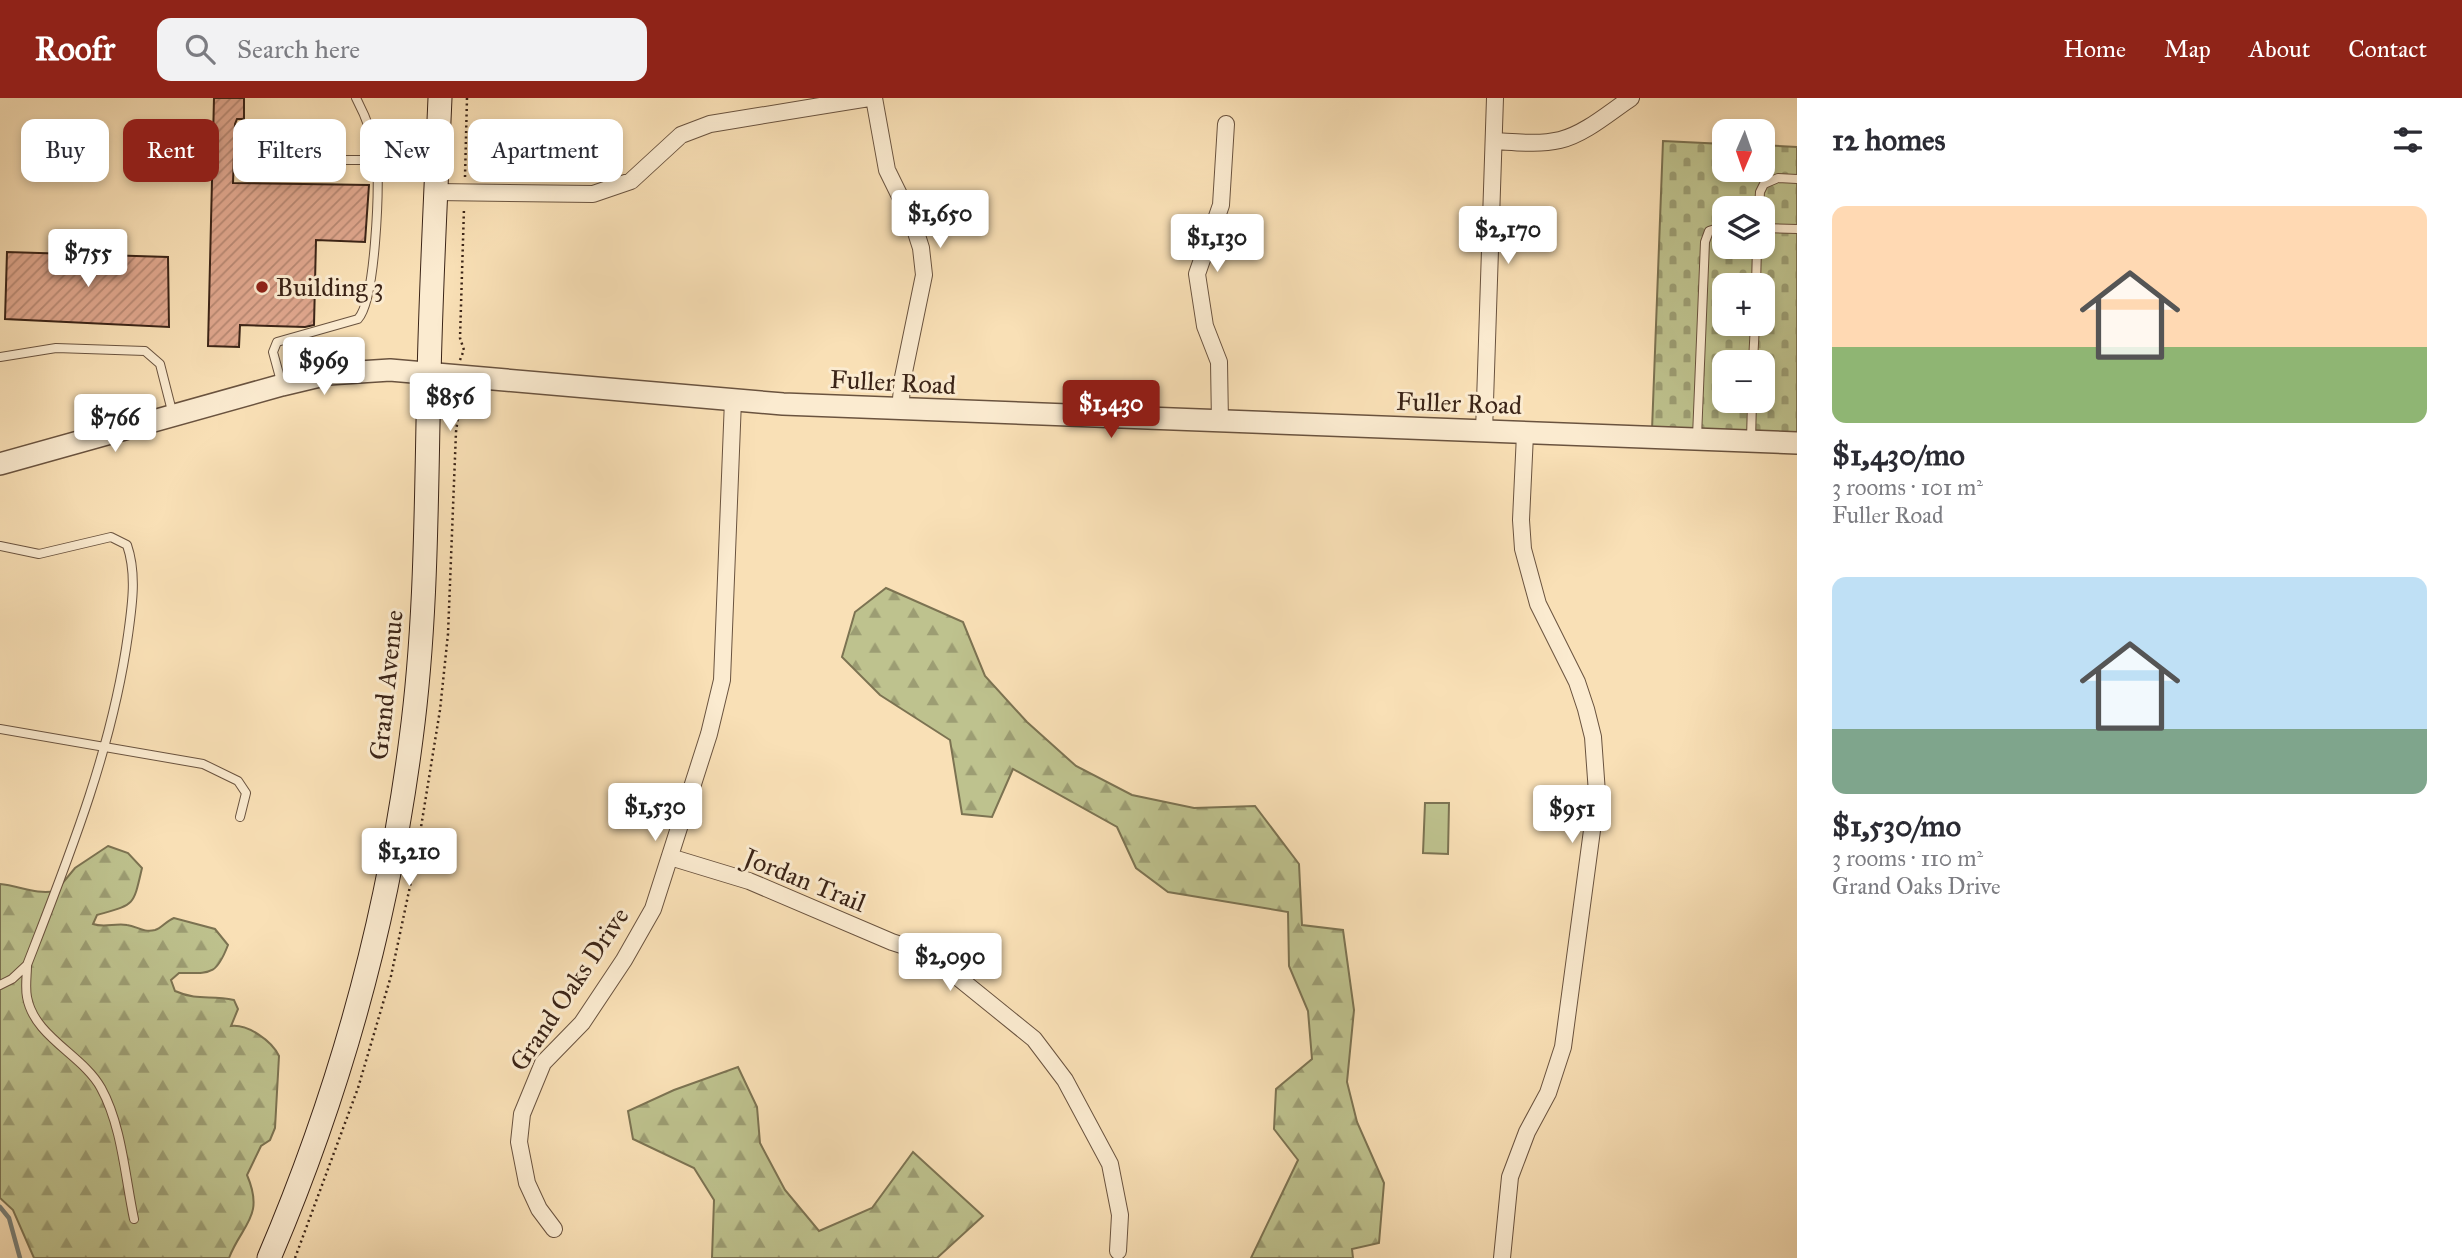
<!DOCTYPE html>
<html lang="en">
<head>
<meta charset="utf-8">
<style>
	:root { --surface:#fff; --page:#f2f2f3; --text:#2b2b33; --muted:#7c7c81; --accent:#8f2418 }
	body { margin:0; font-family:"IM FELL Great Primer",serif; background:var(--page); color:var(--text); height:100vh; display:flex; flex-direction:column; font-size:26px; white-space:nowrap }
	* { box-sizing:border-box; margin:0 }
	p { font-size:23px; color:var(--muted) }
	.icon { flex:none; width:38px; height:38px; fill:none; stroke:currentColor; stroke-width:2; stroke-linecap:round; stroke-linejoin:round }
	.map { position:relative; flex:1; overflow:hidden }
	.sheet { display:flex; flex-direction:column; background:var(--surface); width:665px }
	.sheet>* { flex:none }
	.banner { position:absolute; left:21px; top:21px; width:665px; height:63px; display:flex; gap:14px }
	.needle { width:46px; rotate:182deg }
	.buttons { position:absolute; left:1712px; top:21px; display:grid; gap:14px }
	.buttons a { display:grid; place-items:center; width:63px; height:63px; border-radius:14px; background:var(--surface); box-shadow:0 4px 10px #0003; font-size:35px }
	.price { position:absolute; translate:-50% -60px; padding:0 16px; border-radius:7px; background:#fff; color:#222; font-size:23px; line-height:46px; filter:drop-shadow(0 2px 4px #0008) }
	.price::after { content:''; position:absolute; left:50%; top:42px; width:21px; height:16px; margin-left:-10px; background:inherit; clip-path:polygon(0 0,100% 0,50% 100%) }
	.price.on { background:var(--accent); color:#fff }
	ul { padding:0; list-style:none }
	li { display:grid; align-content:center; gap:14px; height:371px; padding:0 35px }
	li span { display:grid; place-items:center; height:217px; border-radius:14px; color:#555 }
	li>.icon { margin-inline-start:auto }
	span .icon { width:126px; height:126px; fill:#fffc; stroke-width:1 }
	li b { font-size:30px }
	h2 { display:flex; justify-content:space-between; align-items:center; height:84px; padding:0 35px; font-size:30px }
	.tag { padding:0 24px; border-radius:14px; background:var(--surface); box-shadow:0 4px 10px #0003; font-size:24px; line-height:63px }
	.tag.on { background:var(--accent); color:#fff }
	header { display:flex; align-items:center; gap:42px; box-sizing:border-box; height:98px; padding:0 35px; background:var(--accent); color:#fff }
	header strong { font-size:33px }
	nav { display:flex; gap:38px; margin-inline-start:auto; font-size:24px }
	.search { width:490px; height:63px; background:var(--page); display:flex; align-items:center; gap:18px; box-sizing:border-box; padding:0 24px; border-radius:14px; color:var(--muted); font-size:26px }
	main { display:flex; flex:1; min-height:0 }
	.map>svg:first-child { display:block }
</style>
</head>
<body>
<header>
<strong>Roofr</strong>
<div class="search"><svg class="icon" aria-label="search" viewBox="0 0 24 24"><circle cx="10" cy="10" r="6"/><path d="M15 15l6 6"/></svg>Search here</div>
<nav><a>Home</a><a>Map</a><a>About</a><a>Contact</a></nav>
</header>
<main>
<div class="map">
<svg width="1797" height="1160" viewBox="0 0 1797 1160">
	<defs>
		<pattern id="forest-firs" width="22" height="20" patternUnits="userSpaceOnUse" patternTransform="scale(1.75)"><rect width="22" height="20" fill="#bec28e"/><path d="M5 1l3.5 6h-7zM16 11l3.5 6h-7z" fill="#9c9d73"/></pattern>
		<pattern id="cemetery-stones" width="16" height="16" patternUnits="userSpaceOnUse" patternTransform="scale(1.75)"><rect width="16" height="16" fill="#bec28e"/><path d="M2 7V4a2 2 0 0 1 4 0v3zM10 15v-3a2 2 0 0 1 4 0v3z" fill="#9c9d73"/></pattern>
		<pattern id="building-hatch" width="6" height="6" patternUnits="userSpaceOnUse" patternTransform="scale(1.75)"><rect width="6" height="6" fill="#e0a78e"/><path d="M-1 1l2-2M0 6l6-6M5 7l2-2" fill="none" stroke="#b78873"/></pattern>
	</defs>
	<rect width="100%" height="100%" fill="#f9e0b6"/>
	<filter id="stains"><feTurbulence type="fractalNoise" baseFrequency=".00286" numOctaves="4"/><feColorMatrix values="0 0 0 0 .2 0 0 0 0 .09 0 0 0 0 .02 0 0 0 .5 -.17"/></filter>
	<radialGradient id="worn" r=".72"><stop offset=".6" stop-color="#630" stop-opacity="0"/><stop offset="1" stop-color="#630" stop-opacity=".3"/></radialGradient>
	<!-- forest -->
	<path fill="url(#forest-firs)" stroke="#7c7352" stroke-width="2" d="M886 490 963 524 985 578 1027 624 1076 668 1132 697 1194 710 1255 708 1299 766 1302 827 1343 832 1354 912 1347 984 1357 1024 1384 1085 1379 1145 1352 1151 1353 1160H1251L1298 1062 1274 1031 1276 991 1312 961 1308 913 1289 868 1288 814 1168 794 1136 770 1117 729 1013 671 992 719 962 716 950 642 880 597 842 559 855 514Z
		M108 748 128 755 142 770C133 809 135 806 97 817L93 826C104 830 115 825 127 827 137 828 143 835 155 832 162 830 166 823 174 820L215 831 228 847C216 878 211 875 179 875L171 882 175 893C200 904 210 896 234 902L238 911 231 928C248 926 272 943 279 958L275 1030 270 1042 261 1048 247 1077C265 1119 242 1126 229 1160H34L13 1112 0 1100V786C20 788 36 797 56 793L75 770Z
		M738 969 757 1009 760 1045 785 1092 819 1133 872 1110 913 1054 983 1118 937 1160H712L714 1102 694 1070 633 1041 628 1013 674 992Z"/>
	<!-- cemetery -->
	<path fill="url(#cemetery-stones)" stroke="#7c7352" stroke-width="2" fill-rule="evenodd" d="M1663 43 1724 46V72H1762V47L1797 49V337L1652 332ZM1724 110H1762V149H1724ZM1724 187H1762V226H1724ZM1724 264H1762V303H1724Z"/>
	<!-- green -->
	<path fill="#bec28e" stroke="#7c7352" stroke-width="2" d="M1425 705H1449L1448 756 1423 755Z"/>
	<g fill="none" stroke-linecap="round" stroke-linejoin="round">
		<!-- stream -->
		<path stroke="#787f78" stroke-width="4.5" d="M0 1109 9 1120 20 1160"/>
	</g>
	<!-- building -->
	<path fill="url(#building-hatch)" stroke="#3b2417" stroke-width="2" d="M214 0H244V21H237L235 26 233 85 369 87 365 144 316 142 314 227 305 229 240 227 239 249 208 248Z
		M7 154 168 159 169 229 5 221Z"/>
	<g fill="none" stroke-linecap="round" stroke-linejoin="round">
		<defs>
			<path id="service" d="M243 62H435
				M1759 110 1760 94 1764 86 1778 80 1797 81
				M1762 130 1797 131
				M1756 187 1757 149
				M0 259 56 250 145 253 160 266 173 317
				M1753 264 1755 226
				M282 287 273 254 277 244 358 221C376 201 379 91 377 61 374 40 366 19 356 0
				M1697 339 1705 144 1709 133 1724 128
				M1751 342 1752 303
				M0 448 39 456 111 439 127 447C137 476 132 508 128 537 112 652 69 759 27 867 27 877 25 889 27 899 34 939 83 957 101 990 122 1028 125 1079 134 1121
				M0 631 203 666 238 683 246 695 240 719
				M0 887 12 881 27 867"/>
			<path id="minor" d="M874 0 887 72 913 125 921 150 924 177 903 279 900 312
				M1494 43C1515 44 1538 47 1560 42 1585 36 1610 14 1631 0
				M436 94 593 96 631 83 681 37 710 26 869 0
				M1220 325 1219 264 1205 228 1197 176 1221 107 1226 26
				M1484 334 1495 0
				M670 759 749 783 892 844 929 856 1034 941 1065 982 1110 1066 1120 1117 1118 1153
				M554 1131 539 1111 527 1085 519 1044 522 1016 543 965 582 925 624 862 653 811 709 636 722 582 733 302
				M1502 1160 1510 1079 1527 1034 1548 995 1563 949 1597 695 1593 639 1586 611 1577 584 1538 506 1523 451 1521 422 1525 336"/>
			<path id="tertiary" d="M0 366 282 287 328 276 390 272 783 306 1797 345"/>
			<path id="secondary" d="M269 1160C340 994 388 820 411 641 427 521 426 399 429 279 431 186 436 93 440 0"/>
		</defs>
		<!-- service casing -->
		<use href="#service" stroke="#6a533f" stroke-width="10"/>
		<!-- minor casing -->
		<use href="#minor" stroke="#6a533f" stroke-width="18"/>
		<!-- tertiary casing -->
		<use href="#tertiary" stroke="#6a533f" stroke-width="24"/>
		<!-- secondary casing -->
		<use href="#secondary" stroke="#3b2417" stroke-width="25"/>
		<!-- path -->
		<path stroke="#3b2417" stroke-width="2.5" stroke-dasharray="2 3.5" stroke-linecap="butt" d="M465 79 467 0
			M460 262 464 252 460 240 464 110
			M295 1160 358 990 391 878 416 760 440 612 448 536 456 334 461 296"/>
		<!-- service -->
		<use href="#service" stroke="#fbebd0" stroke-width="8"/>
		<!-- minor -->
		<use href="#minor" stroke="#fbebd0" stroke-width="16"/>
		<!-- tertiary -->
		<use href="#tertiary" stroke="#fbebd0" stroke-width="21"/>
		<!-- secondary -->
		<use href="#secondary" stroke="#fbebd0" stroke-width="23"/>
	</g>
	<!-- markers -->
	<circle fill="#8f2418" stroke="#fbebd0" stroke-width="2.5" cx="262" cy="189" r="7"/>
	<g text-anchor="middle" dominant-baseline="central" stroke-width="6" stroke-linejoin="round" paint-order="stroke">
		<!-- poi labels -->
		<g font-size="26" fill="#3b2417" stroke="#fbebd0" text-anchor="start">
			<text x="276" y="189">Building 3</text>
		</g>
		<!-- street labels -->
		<g font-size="26" fill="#3b2417" stroke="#fbebd0">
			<text transform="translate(893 284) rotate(3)">Fuller Road</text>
			<text transform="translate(1459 305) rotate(2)">Fuller Road</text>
			<text transform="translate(386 587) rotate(-84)">Grand Avenue</text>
			<text transform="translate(805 782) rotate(22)">Jordan Trail</text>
			<text transform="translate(569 891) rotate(-56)">Grand Oaks Drive</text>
		</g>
	</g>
	<rect width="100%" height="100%" filter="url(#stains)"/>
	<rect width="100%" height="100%" fill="url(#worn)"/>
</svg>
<div class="buttons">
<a><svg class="needle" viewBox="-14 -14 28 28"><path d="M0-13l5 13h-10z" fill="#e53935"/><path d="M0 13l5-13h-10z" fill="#7c7c81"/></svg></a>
<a><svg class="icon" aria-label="layers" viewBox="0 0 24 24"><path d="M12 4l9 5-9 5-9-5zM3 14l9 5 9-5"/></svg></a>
<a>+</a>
<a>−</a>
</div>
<b class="price" style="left:940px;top:152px">$1,650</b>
<b class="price" style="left:1508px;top:168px">$2,170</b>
<b class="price" style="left:1217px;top:176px">$1,130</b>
<b class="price" style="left:88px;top:191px">$755</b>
<b class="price" style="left:324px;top:299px">$969</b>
<b class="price" style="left:450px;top:335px">$856</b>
<b class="price on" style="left:1111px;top:342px">$1,430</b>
<b class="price" style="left:115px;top:356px">$766</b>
<b class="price" style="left:655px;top:745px">$1,530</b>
<b class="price" style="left:1572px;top:747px">$951</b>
<b class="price" style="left:409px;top:790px">$1,210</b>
<b class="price" style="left:950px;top:895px">$2,090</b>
<div class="banner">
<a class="tag">Buy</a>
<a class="tag on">Rent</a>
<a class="tag">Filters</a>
<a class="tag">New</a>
<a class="tag">Apartment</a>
</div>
</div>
<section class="sheet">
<h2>12 homes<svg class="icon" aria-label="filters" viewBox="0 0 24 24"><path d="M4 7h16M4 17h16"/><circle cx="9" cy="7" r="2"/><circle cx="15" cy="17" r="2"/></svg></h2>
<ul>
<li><span style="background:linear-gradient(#ffd9b3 65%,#8fb573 0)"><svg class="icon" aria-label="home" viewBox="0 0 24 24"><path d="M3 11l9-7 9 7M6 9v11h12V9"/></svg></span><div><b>$1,430/mo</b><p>3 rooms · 101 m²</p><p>Fuller Road</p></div></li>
<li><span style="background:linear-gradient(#bfe0f5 70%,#7fa58c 0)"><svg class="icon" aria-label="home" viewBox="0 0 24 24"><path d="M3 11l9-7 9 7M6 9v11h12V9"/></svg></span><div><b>$1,530/mo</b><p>3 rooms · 110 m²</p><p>Grand Oaks Drive</p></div></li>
</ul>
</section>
</main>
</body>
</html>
